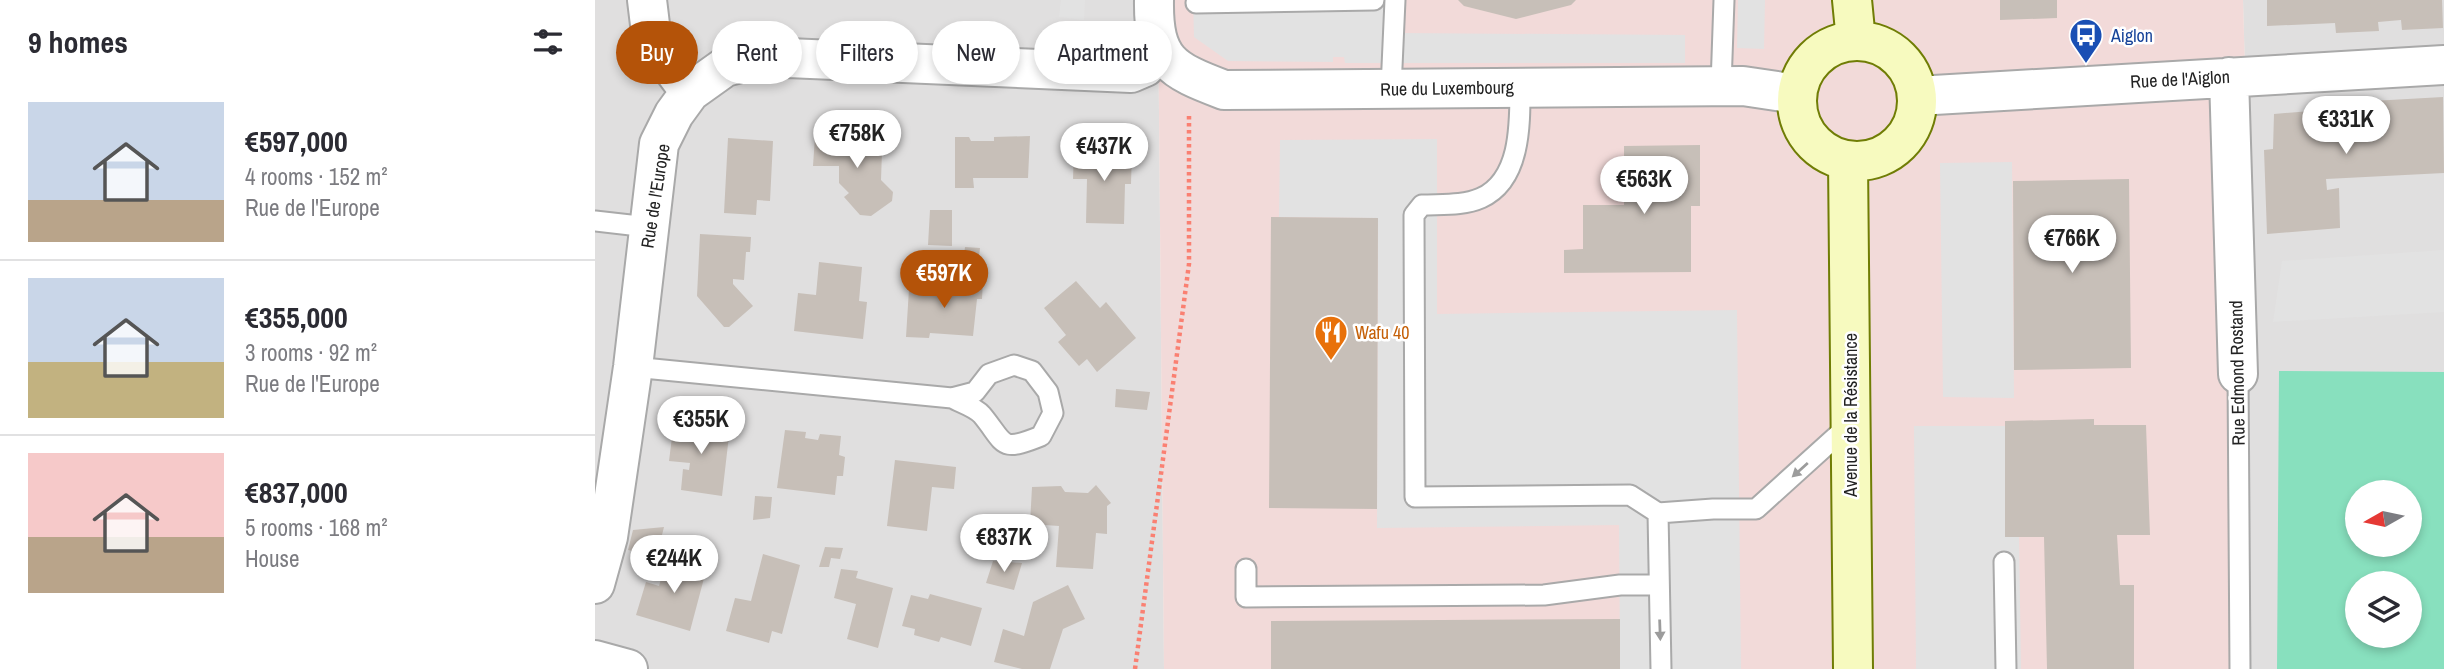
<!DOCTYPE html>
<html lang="en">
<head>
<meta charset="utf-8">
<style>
	:root { --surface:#fff; --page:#f2f2f3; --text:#2b2b33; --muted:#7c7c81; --line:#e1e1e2; --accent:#b45309 }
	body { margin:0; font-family:"Archivo Narrow",sans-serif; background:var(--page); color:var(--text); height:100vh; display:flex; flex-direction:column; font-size:26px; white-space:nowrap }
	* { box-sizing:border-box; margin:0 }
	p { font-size:23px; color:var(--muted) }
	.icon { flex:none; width:38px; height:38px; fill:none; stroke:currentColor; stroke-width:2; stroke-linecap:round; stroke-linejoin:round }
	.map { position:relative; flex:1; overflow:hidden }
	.details { display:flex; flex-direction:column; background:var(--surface); width:595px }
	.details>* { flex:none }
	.guide { position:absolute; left:21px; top:21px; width:665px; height:63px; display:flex; gap:14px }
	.needle { width:46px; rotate:261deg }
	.fabs { position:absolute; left:1750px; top:480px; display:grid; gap:14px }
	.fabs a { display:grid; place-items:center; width:77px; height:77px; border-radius:50%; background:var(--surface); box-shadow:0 4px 10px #0003; font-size:35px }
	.price { position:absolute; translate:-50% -60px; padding:0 16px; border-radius:24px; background:#fff; color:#222; font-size:23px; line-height:46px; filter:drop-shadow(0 2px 4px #0008) }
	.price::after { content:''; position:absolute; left:50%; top:42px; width:21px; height:16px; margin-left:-10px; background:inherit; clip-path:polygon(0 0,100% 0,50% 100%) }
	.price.selected { background:var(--accent); color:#fff }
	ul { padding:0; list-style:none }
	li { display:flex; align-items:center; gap:21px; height:175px; padding:0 28px }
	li+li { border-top:2px solid var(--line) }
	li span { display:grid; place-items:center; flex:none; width:196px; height:140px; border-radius:0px; color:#555 }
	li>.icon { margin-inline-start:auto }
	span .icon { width:84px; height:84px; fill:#fffc; stroke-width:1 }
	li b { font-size:30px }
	h2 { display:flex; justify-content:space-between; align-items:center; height:84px; padding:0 28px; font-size:30px }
	.chip { padding:0 24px; border-radius:32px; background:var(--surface); box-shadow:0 4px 10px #0003; font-size:24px; line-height:63px }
	.chip.selected { background:var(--accent); color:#fff }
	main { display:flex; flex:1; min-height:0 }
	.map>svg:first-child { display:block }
</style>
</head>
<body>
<main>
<section class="details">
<h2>9 homes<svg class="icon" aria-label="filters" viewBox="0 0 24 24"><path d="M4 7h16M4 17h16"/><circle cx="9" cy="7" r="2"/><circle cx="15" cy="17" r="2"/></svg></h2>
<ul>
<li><span style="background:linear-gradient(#c9d6e8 70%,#b9a48a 0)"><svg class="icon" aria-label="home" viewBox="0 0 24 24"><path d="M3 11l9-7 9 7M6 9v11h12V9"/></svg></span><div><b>€597,000</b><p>4 rooms · 152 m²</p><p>Rue de l'Europe</p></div></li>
<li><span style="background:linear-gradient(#c9d6e8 60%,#c2b280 0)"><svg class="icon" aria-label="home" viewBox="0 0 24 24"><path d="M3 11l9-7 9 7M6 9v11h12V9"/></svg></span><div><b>€355,000</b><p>3 rooms · 92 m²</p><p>Rue de l'Europe</p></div></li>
<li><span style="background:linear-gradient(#f6c9c9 60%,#b9a48a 0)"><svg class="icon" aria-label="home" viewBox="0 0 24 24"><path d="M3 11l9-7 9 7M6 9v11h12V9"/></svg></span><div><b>€837,000</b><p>5 rooms · 168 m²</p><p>House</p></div></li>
</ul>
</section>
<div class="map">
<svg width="1849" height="669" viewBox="0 0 1849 669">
	<rect width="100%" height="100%" fill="#f2efe9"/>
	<!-- residential -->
	<path fill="#e0dfdf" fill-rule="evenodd" d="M0 0H563L569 669H0Z
		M1648 0H1849V669H1654L1651 106ZM1762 492H1815V544H1762ZM1762 583H1815V635H1762Z"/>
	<!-- commercial -->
	<path fill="#f2dad9" d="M563 0H1648L1651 106 1654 669H569Z"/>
	<!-- pitch -->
	<path fill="#88e0be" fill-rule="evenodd" d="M1684 371 1849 372V669H1682ZM1762 492H1815V544H1762ZM1762 583H1815V635H1762Z"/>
	<!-- parking -->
	<path fill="#e2e2e2" d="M466 0H490L489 20 464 17Z
		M598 0H785L804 33 1090 35V63H750L749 57H738V62L633 61 599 37Z
		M1143 0H1170L1169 49 1142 48Z
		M842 139V314L1142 310 1146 669H1025L1024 525 782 528 783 218 684 217 685 140Z
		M1417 162 1419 398 1348 397 1345 163Z
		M1849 250V312L1678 322 1687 261Z
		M1319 426H1411L1410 537H1424L1426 669H1321Z"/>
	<!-- building -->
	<path fill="#c7bfb8" d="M863 0H981L976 5 921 19 869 6Z
		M1405 0H1462V18L1405 20Z
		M1672 0H1847L1848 28 1807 30 1806 20 1783 22 1784 31 1741 33 1740 23 1672 26Z
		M1848 97 1849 173 1731 179 1732 190 1744 188 1745 228 1672 234 1669 150 1678 149 1679 114 1741 109V103Z
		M277 129 293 147 287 152 286 180 298 192 297 201 276 216 265 215 249 197 254 193 244 183V166H218L220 136H248V144L260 145Z
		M435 136 433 178H378L379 188H360V137H374L376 141H399V137Z
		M133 138 178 141 175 201 162 200 161 215 129 213Z
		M1105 145V206H1096V272L969 273V250L988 249V205H1029V146Z
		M479 149 537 150 536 184H530L529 224 491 223 492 179H478Z
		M1534 179 1536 368 1419 370 1418 181Z
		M335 210H357V246L333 245Z
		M676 217 783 218 782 509 674 508Z
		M105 234 156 237 155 252H151L149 280 138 279V284L158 306 134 327H129L102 296Z
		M370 247 385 248 384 256 369 255Z
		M224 262 267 267 264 301 272 302 268 339 199 331 203 293 221 295Z
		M357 278 388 280 387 299H382L378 336 335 333 334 338 311 337 314 289H331L330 294 355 296Z
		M481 281 505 308 511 302 541 338 502 372 492 359 484 366 463 342 471 335 449 308Z
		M521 389 555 392 552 410 520 407Z
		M1499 419V425H1551L1555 535H1522L1525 585H1539V669H1452L1449 537H1410V421Z
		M79 421 135 427 127 496 86 490 88 469 94 470 95 463 74 461Z
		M190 430 211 432 210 438 223 440 225 434 246 436 244 455 250 457 248 476H242L240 495 182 488Z
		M300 460 361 467 359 489 337 487 332 531 292 526Z
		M501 485 516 503 512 506V534L501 533 498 569 461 567 464 526 435 524 437 487 466 486 470 492 493 493Z
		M160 496 177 497 175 518 158 520Z
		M69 527 65 543 54 542 51 554 33 550 38 530Z
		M230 547 248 548 245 559 236 558 234 567H224Z
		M168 554 205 565 187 634 177 631 174 643 131 631 140 598 156 601Z
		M72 557 112 567 95 631 41 615 51 582 64 586Z
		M398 561 427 563 419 590 391 583Z
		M246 569 263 571 261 578 298 588 283 648 252 639 261 604 239 598Z
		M473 585 490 619 468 629 455 669H427L399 662 408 629 429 636 438 602Z
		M335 594 387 608 376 646 346 637 344 642 319 635 320 629 307 626 316 595 333 599Z
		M1025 619V669H676V621Z"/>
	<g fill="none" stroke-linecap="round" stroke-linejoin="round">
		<defs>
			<path id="lane" d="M601 3 779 0
				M1126 86 1129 0
				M925 87C925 124 926 180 886 198 868 206 847 204 827 205L819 215 820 497 1035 495 1063 513 1118 509H1161L1255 424
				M796 89 800 0
				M0 221 53 227
				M38 367 357 398C366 403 380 407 387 415 411 444 404 453 446 436L458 413 453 392 437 371 419 365 394 374 380 392 357 398
				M1643 374 1645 669
				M1063 513 1066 669
				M1409 562 1411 669
				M651 569V597L949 595 1025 585H1064"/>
			<path id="street" d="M52 0 57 41 95 92
				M559 0C558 61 576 70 629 90L1148 86 1201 94
				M1634 77 1643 374
				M1322 96 1849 65
				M0 584 13 537 38 367 64 144 79 114 95 92 130 67 154 61 193 58 536 73 550 67 563 44
				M0 660 33 669"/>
			<path id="secondary" d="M1257 0 1261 41
				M1202 101a60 60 0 1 1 120 0a60 60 0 1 1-120 0Z
				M1253 161 1258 669"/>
		</defs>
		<!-- lane casing -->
		<use href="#lane" stroke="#a9a9a9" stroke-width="23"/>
		<!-- street casing -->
		<use href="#street" stroke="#a9a9a9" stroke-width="42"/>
		<!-- secondary casing -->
		<use href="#secondary" stroke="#707d05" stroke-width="42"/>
		<!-- path -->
		<path stroke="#fa8072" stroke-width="4.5" stroke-dasharray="3.5 3.5" stroke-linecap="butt" d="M540 669 594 264V113"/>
		<!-- lane -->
		<use href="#lane" stroke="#fff" stroke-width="19"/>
		<!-- street -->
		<use href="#street" stroke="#fff" stroke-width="38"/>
		<!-- secondary -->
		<use href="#secondary" stroke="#f7fabf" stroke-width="38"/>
	</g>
	<!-- one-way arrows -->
	<defs><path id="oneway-solid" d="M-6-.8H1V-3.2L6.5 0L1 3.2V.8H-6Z" transform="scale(1.75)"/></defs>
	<g fill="#9c9c9c">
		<use href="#oneway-solid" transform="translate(1205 470) rotate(138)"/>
		<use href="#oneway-solid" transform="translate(1065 630) rotate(88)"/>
	</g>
	<!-- icons -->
	<defs>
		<symbol id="bus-pin" viewBox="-11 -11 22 30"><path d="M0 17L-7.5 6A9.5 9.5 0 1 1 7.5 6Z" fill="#1a4fb4" stroke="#fff"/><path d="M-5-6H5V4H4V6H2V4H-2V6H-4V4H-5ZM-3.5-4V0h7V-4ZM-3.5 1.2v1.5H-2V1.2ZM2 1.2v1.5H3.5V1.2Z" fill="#fff"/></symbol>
		<symbol id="restaurant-pin" viewBox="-11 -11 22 30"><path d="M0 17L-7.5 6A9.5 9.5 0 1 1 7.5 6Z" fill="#e8710a" stroke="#fff"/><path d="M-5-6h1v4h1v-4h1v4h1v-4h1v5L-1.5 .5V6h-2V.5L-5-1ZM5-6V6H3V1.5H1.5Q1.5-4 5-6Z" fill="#fff"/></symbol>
	</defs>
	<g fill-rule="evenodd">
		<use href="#bus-pin" x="1472" y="16" width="38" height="52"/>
		<use href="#restaurant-pin" x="717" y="313" width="38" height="52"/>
	</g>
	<g text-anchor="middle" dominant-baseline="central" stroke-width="5" stroke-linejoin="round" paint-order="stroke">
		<!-- transit labels -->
		<g font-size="18" fill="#164399" stroke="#fff" text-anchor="start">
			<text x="1516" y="35">Aiglon</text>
		</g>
		<!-- street labels -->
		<g font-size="18" fill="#222" stroke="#fff">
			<text transform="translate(1585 79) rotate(-3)">Rue de l'Aiglon</text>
			<text transform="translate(852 88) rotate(-1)">Rue du Luxembourg</text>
			<text transform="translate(60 196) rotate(-81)">Rue de l'Europe</text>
			<text transform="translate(1642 373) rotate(-91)">Rue Edmond Rostand</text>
			<text transform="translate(1255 415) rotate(-90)">Avenue de la Résistance</text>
		</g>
		<!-- food labels -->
		<g font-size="18" fill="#c56008" stroke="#fff" text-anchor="start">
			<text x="760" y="332">Wafu 40</text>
		</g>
	</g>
</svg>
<div class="fabs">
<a><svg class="needle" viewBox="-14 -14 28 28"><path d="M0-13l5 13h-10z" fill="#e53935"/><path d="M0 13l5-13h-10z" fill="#7c7c81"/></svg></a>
<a><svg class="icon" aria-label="layers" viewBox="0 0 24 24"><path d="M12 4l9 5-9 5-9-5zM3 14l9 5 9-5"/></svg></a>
</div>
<b class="price" style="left:1751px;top:156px">€331K</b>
<b class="price" style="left:262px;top:170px">€758K</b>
<b class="price" style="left:509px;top:183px">€437K</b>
<b class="price" style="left:1049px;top:216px">€563K</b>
<b class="price" style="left:1477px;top:275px">€766K</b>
<b class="price selected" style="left:349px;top:310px">€597K</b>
<b class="price" style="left:106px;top:456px">€355K</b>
<b class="price" style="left:409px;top:574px">€837K</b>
<b class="price" style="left:79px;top:595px">€244K</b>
<div class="guide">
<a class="chip selected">Buy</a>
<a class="chip">Rent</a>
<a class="chip">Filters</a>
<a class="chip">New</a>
<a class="chip">Apartment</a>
</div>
</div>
</main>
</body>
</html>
